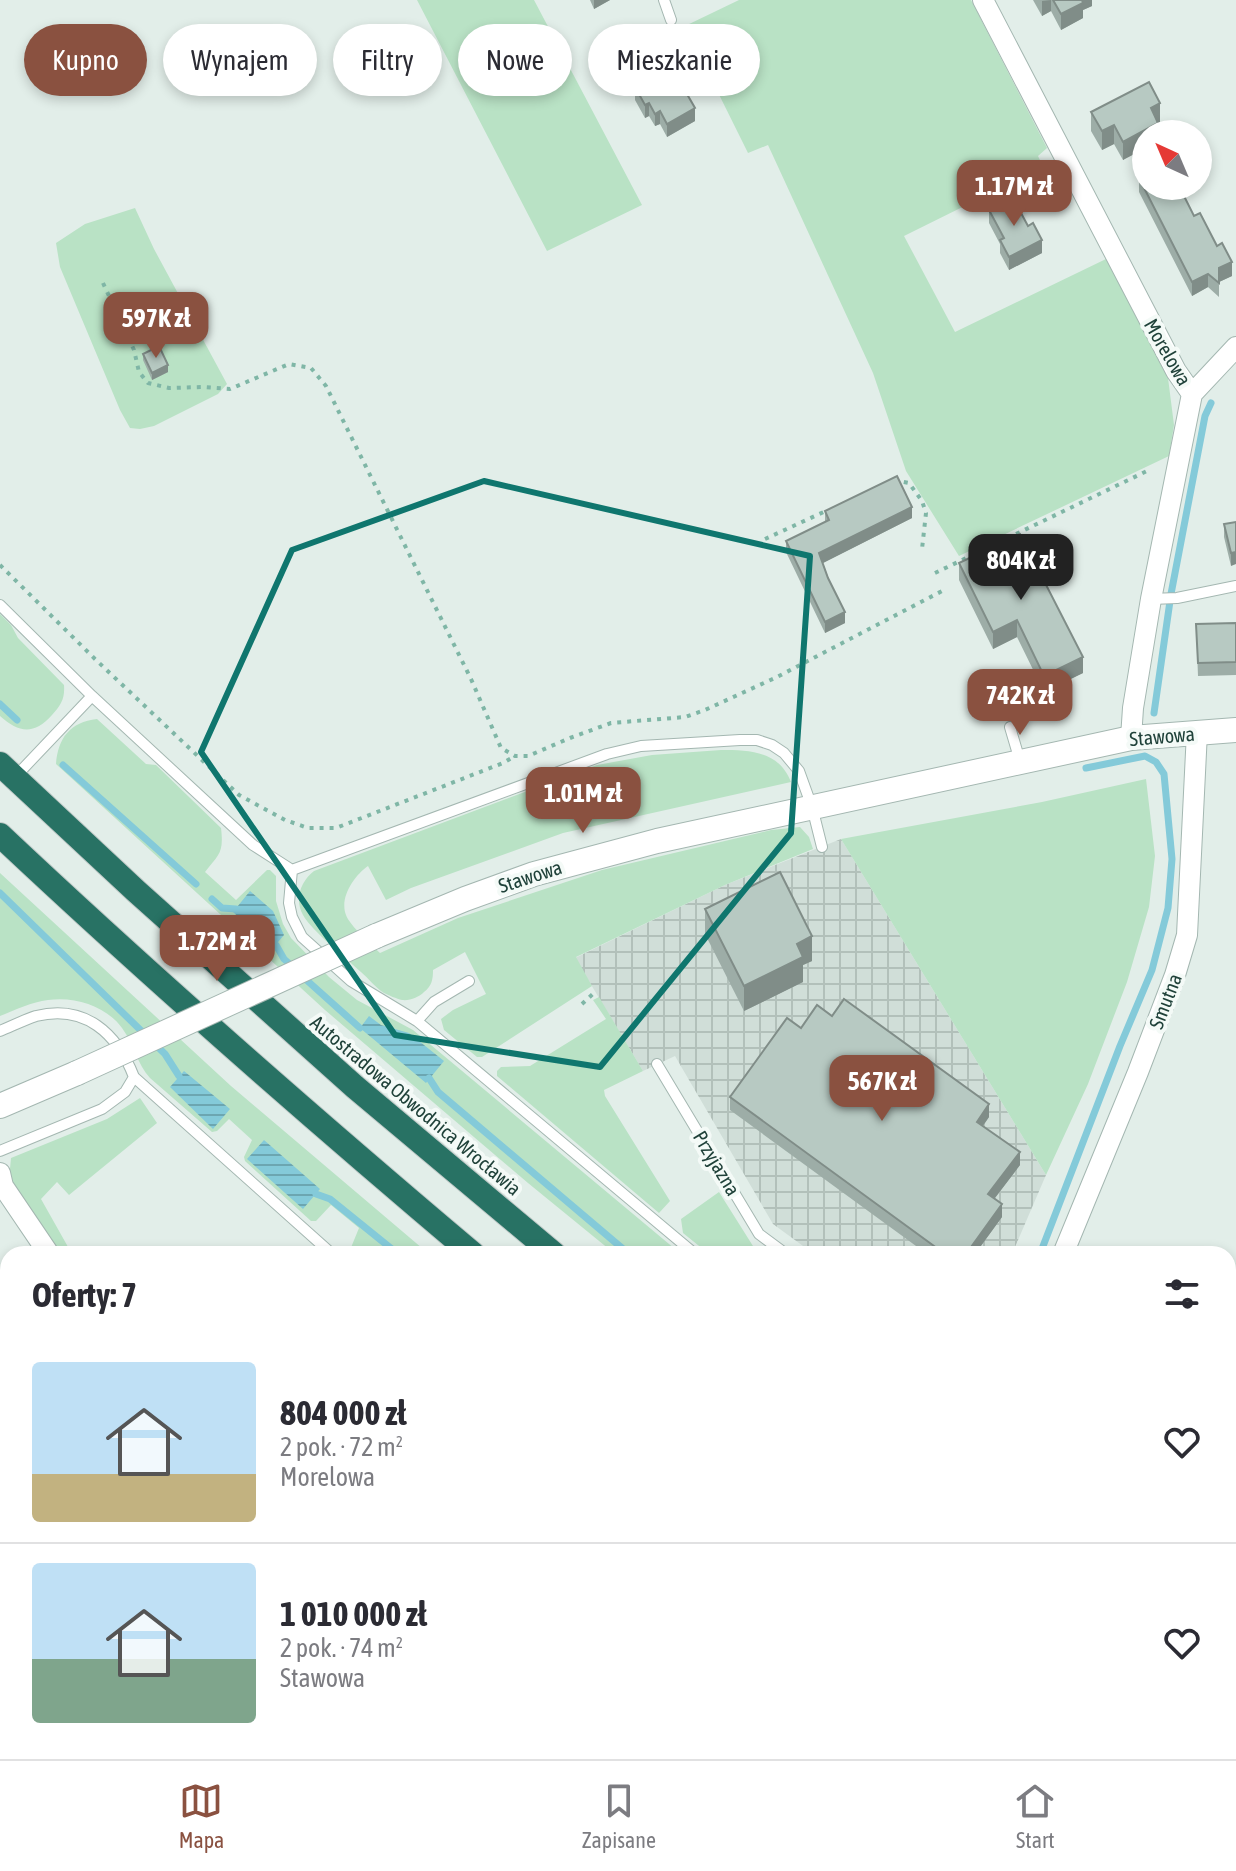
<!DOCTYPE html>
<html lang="pl">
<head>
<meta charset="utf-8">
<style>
	:root { --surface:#fff; --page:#f7f7f7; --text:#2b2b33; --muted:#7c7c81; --line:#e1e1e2; --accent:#8a5140 }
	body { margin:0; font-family:"Asap Condensed",sans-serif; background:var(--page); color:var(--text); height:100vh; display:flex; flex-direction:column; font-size:30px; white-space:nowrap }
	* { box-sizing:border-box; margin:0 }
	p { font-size:26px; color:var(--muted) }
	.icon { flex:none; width:44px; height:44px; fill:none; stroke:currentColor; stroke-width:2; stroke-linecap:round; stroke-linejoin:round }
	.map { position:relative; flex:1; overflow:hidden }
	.sheet { position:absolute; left:0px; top:1246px; width:1236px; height:514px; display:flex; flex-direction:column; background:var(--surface); border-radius:24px 24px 0 0; box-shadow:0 4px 12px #0003 }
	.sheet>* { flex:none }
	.top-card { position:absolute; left:24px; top:24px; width:800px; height:72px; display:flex; gap:16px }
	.needle { width:52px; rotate:316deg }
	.fabs { position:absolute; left:1132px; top:120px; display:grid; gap:16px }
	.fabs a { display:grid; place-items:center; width:80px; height:80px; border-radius:50%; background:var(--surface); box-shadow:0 4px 12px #0003; font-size:40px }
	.price { position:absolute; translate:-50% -68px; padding:0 18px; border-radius:16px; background:var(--accent); color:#fff; font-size:26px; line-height:52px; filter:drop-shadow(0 2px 4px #0008) }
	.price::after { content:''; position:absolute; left:50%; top:48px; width:24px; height:18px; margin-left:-12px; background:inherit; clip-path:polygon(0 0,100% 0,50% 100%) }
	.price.active { background:#222; color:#fff }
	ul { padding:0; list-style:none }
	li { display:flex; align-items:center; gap:24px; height:200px; padding:0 32px }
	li+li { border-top:2px solid var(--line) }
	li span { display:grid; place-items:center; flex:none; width:224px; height:160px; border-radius:8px; color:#555 }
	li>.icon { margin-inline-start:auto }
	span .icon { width:96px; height:96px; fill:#fffc; stroke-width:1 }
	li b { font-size:34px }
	h2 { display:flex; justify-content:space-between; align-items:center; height:96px; padding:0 32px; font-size:34px }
	.chip { padding:0 28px; border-radius:36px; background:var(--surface); box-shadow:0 4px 12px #0003; font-size:28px; line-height:72px }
	.chip.active { background:var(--accent); color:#fff }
	.tab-bar { display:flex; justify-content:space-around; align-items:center; height:112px; border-top:2px solid var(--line); background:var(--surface); font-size:22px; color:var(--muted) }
	.tab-bar a { display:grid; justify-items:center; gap:4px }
	.tab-bar .active { color:var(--accent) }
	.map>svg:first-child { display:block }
</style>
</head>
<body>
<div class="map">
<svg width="1236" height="1759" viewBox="0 0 1236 1759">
	<defs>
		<pattern id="industrial-grid" width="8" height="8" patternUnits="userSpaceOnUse" patternTransform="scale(2)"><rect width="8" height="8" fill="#d0ded8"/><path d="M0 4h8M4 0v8" fill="none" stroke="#b2c0ba"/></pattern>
		<pattern id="park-dots" width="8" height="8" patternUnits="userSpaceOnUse" patternTransform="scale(2)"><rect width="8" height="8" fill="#b9e2c5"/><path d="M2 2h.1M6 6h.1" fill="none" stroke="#9fc3aa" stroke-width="1.8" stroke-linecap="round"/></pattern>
		<pattern id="water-rules" width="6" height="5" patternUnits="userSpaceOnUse" patternTransform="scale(2)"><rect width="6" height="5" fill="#84cad9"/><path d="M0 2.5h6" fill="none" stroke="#6ca6b1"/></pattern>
	</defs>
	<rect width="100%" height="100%" fill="#e2eee9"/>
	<!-- industrial -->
	<path fill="url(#industrial-grid)" d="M841 839 1046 1175 1012 1254H814L773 1224 675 1056 643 1071 575 958 725 885Z"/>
	<!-- grass -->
	<path fill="#b9e2c5" d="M417 0H534L642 205 547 251Z
		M739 0H971L1047 148 1038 156 1051 183 1029 174 904 236 955 332 1106 259 1168 378 1174 425 1169 456 959 556 906 471 873 373 768 145 748 153 685 26Z
		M135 208 154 249 227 384 218 394 154 426 140 429 130 428 120 410 60 267 56 243 85 224Z
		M0 614 11 625 18 638 64 685C65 699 61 705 52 715 34 735 19 733 0 716Z
		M97 719 146 764 156 765 221 828C224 853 219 854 205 872L236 900 267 870H270L276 876V901L283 924 291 938 329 977 357 1000 413 1030 681 1254H615L528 1183 325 1010 56 764C58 738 70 722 97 719Z
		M721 750C750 750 779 751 791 782L563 833 411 888 386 900 368 866C355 875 339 897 346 915 350 926 371 944 380 953L458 918 602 870 771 830 800 827 809 837 813 849 725 885 576 957 592 986 482 1057H477L444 1030 441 1019 453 1010 486 994 465 952 433 970C433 979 432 986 424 992 419 997 410 1001 402 1000 397 999 388 995 384 993 376 988 368 978 361 972 347 959 311 930 303 915 294 899 301 881 314 871L597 765 652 755Z
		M1146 779 1155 856 1149 907 1127 982 1088 1084 1046 1175 841 839 1042 802Z
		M0 873 231 1086 429 1254H352L350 1250 359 1228 331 1205 316 1221H311L245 1161 244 1157 252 1140 229 1119 217 1131 212 1132 150 1078C137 1064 134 1044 122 1028 106 1006 75 996 48 1000 32 1002 15 1010 0 1016Z
		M599 997 643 1071 604 1090 605 1096 670 1201 659 1213 497 1076V1071L501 1067 530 1066 606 1019 593 1000Z
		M140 1098 157 1123 69 1195 57 1182 41 1199 72 1254H59L9 1180 11 1158 107 1119Z
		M719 1192 758 1254H709L683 1233 681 1219Z
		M1228 1664 1236 1669V1736L1228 1729Z
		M1002 1752H1060L1070 1759H1011Z"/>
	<!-- park -->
	<path fill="url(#park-dots)" d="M8 1271V1574L0 1578V1274Z"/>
	<!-- water -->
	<path fill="url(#water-rules)" d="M250 891 273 911 284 935 273 948 233 912Z
		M369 1016 381 1025 409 1033 444 1061 426 1083 360 1028Z
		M184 1071 230 1109 213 1129 170 1087Z
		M264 1140 320 1189 303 1209 247 1159Z"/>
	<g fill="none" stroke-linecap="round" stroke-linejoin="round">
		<!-- stream -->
		<path stroke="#84cad9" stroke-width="7" d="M0 704 17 720
			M1154 713 1171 594 1205 416 1211 403
			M63 765 196 884
			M0 893 165 1054 179 1076
			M212 899 222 908 236 909
			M276 945 284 959 293 967
			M302 976 360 1028
			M429 1078 438 1092 629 1254
			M316 1194 330 1199 398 1254
			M1040 1254 1120 1046 1152 970 1168 908 1172 859 1164 774 1156 762 1145 756 1086 768
			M1228 1702 1236 1708
			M1018 1752 1028 1759
			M834 1759 837 1752"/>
		<defs>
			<path id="service" d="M664 0 671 20
				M1151 599 1177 598 1236 586
				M0 605 92 696 253 845 292 870
				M1010 727 1020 761
				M16 776 92 696
				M292 870 607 754 641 746 740 740H757L772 745 784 753 799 771 812 807 822 847
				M292 870 289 903 292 917 302 937 351 981 417 1021 695 1254
				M417 1021 434 1002 469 981
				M0 1031C12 1026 24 1020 36 1016 85 1004 117 1033 134 1077L125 1092 102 1109 0 1151
				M657 1064 759 1234 786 1254
				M134 1077 332 1254
				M1228 1656 1236 1661
				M958 1752 967 1759"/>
			<path id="minor" d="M983 0 1176 371 1192 394 1151 599 1133 708 1131 738
				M1192 394 1236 347
				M0 1173 3 1186 49 1254
				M1063 1254 1138 1072 1175 975 1187 935 1197 732"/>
			<path id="tertiary" d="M376 936 465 899 534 874 657 841 1131 738 1236 730
				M0 1106 77 1073"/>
			<path id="motorway" d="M0 764 136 891 355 1087 554 1254
				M0 835C154 980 312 1118 473 1254
				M1110 1752 1119 1759
				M1197 1752 1206 1759"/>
		</defs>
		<!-- service casing -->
		<use href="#service" stroke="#a4b7b1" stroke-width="12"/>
		<!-- minor casing -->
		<use href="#minor" stroke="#a4b7b1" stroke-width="22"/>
		<!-- tertiary casing -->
		<use href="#tertiary" stroke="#a4b7b1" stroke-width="26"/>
		<!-- motorway casing -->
		<use href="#motorway" stroke="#c1cac8" stroke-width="26"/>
		<!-- path -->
		<path stroke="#7fb6a6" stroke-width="4" stroke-dasharray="4 6" stroke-linecap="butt" d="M103 283 134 350 139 372 148 383 169 388 203 387 230 389 289 364 311 368 326 386 471 679 501 748 515 756H528L570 738 611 723 685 717 705 710 777 677 944 590
			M894 480 909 483 922 501 926 513 922 549
			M765 539 828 510
			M0 565 95 659 239 795 285 820 308 828H336L503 763 515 756
			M935 573 1147 471
			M582 1004 595 992
			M384 1752 388 1759"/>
		<!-- service -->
		<use href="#service" stroke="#fff" stroke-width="10"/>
		<!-- minor -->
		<use href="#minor" stroke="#fff" stroke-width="20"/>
		<!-- tertiary -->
		<use href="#tertiary" stroke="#fff" stroke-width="24"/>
		<!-- motorway -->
		<use href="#motorway" stroke="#287264" stroke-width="24"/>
		<defs>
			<path id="tertiary-bridge" d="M77 1073 376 936"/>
		</defs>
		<!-- tertiary-bridge casing -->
		<use href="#tertiary-bridge" stroke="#a4b7b1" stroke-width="26" stroke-linecap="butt"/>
		<!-- tertiary-bridge -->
		<use href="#tertiary-bridge" stroke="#fff" stroke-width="24"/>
	</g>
	<!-- wall -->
	<path fill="#9dada7" d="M590 0H610L594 9Z
		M1033 0H1092V6L1083 10V18L1061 30 1051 11 1042 16Z
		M633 74 695 121 667 137 660 124 655 126 649 116 645 118 635 100V91L633 87Z
		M1091 112 1160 122 1158 123V134L1123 160 1114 144 1102 150 1091 131Z
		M1139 178 1194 216 1232 276 1219 282V297L1208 287 1192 296 1139 192Z
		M989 210 1042 253 1009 270 1000 253V244L989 223Z
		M143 354 168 372 152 380 143 360Z
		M825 511 912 518 823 563 845 623 825 633 786 552V541L825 522Z
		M1236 522 1231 566 1224 537V524Z
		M959 563 1083 673 1044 692 1017 637 993 649 959 580Z
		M1236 623V675L1198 676 1196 624Z
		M705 909 812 961 803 965V982L744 1011 705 934Z
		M832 1016 989 1117 983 1126 1020 1165 995 1198 1002 1217 975 1254H927L730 1110V1097L801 1028Z"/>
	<!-- shaded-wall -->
	<path fill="#808d88" d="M594 0H610L594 9Z
		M1051 0V11L1042 16V1Z
		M1080 0H1092V6L1083 10V18L1061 30V14Z
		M649 103V116L645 118V105Z
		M1160 103V122L1158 123V134H1146V148L1123 160V142L1151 108Z
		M695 108V121L667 137V124Z
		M660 111V124L655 126V114Z
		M1114 125V144L1102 150V131Z
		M1042 240V253L1009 270V257Z
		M1232 262V276L1219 282V268Z
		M1208 274V287L1192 296V282Z
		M168 365V372L152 380V373Z
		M912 507V518L819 565V553Z
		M1236 552V564L1231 566V553Z
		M845 612V623L825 633V622Z
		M1017 620V637L993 649V632Z
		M1083 657V673L1044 692V676Z
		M812 936V961L803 965V982L744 1011V986L797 944Z
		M989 1104V1117L977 1134V1122Z
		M1020 1152V1165L988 1207V1194Z
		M1002 1204V1217L975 1254H966Z
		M8 1600V1606L0 1611V1605Z"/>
	<!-- building -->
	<path fill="#b7c9c2" stroke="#808d88" stroke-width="2" d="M1053 0H1082L1083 3 1061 14Z
		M665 56 695 108 667 124 660 111 655 114 649 103 645 105 635 87 639 85 633 74Z
		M1149 82 1160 103 1151 108 1158 123 1123 142 1114 125 1102 131 1091 112Z
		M1146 175V186H1179L1194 216 1200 213 1217 246 1222 243 1232 262 1219 268V283L1208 274 1192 282 1139 178Z
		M1013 198 1028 226 1033 223 1042 240 1009 257 1000 240 1004 238 989 210Z
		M159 346 168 365 152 373 143 354Z
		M897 476 912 507 819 553 828 578 845 612 825 622 786 541 829 520 825 511Z
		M1236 522V552L1231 553 1224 524Z
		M1020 534 1083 657 1044 676 1017 620 993 632 959 563Z
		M1236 623V662L1198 663 1196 624Z
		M780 872 812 936 797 944 803 957 744 986 705 909Z
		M844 999 989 1104 977 1122 1020 1152 988 1194 1002 1204 966 1254H945L730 1097 787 1018 801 1028 817 1005 832 1016Z
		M0 1580 8 1594V1600L0 1605Z"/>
	<!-- marked area -->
	<path fill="none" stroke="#0f766e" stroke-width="6" stroke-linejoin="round" d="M484 481 810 556 791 833 600 1067 395 1035 201 752 292 550Z"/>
	<g text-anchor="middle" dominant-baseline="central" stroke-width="8" stroke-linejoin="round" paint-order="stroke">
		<!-- street labels -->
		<g font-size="20" fill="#20423a" stroke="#f4faf7">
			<text transform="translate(1168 352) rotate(60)">Morelowa</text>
			<text transform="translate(1162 736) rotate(-5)">Stawowa</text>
			<text transform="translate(530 876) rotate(-18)">Stawowa</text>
			<text transform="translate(1165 1001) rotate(-69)">Smutna</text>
			<text transform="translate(416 1105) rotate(40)">Autostradowa Obwodnica Wrocławia</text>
			<text transform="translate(717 1163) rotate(59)">Przyjazna</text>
		</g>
	</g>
</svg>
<div class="fabs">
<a><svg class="needle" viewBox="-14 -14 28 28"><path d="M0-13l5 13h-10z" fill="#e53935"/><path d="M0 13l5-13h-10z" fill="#7c7c81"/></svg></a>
</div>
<b class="price" style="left:1014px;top:228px">1.17M zł</b>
<b class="price" style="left:156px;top:360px">597K zł</b>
<b class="price active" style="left:1021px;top:602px">804K zł</b>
<b class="price" style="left:1020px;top:737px">742K zł</b>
<b class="price" style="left:583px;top:835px">1.01M zł</b>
<b class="price" style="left:217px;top:983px">1.72M zł</b>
<b class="price" style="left:882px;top:1123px">567K zł</b>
<div class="top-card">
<a class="chip active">Kupno</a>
<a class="chip">Wynajem</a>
<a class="chip">Filtry</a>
<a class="chip">Nowe</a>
<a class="chip">Mieszkanie</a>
</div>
<section class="sheet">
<h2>Oferty: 7<svg class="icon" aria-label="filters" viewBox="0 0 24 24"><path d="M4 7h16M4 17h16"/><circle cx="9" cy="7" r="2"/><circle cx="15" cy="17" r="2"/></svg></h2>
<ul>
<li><span style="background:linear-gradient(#bfe0f5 70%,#c2b280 0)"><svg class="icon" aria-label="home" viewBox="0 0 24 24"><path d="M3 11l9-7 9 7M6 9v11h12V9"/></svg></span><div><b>804 000 zł</b><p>2 pok. · 72 m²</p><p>Morelowa</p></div><svg class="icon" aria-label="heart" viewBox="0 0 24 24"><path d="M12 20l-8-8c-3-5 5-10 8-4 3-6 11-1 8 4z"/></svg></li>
<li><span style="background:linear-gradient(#bfe0f5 60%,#7fa58c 0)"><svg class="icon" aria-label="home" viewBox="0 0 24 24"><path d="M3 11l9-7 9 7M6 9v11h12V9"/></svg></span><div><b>1 010 000 zł</b><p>2 pok. · 74 m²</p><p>Stawowa</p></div><svg class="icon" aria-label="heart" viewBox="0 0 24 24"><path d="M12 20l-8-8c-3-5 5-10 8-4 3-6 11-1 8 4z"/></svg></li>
</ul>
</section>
</div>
<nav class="tab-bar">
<a class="active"><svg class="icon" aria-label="map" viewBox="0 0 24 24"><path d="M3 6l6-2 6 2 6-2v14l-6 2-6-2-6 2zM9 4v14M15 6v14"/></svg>Mapa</a>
<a><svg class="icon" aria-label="saved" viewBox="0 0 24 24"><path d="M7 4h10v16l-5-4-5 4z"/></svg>Zapisane</a>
<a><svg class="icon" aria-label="home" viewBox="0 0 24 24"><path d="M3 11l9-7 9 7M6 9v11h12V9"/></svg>Start</a>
</nav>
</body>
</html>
